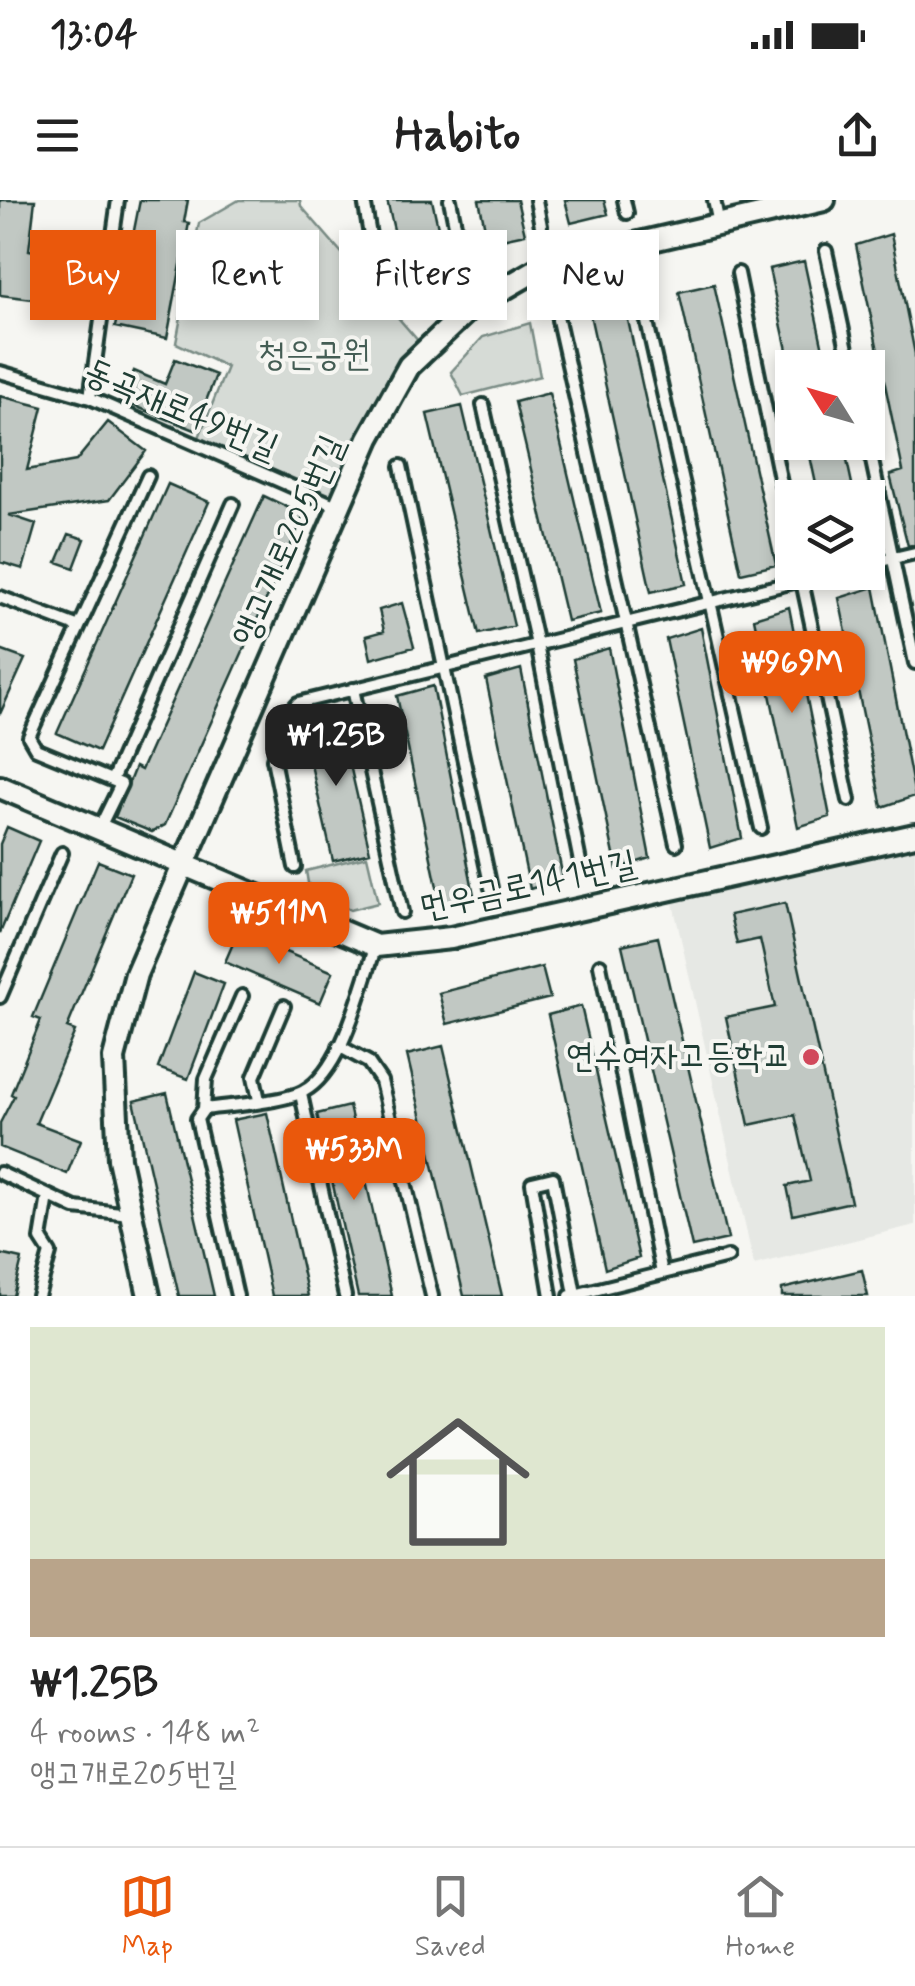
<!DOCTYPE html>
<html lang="en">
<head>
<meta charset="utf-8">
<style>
	:root { --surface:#fff; --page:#f6f6f6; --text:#222; --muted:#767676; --line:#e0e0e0; --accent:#ea580c }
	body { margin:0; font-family:Mynerve,"Poor Story",sans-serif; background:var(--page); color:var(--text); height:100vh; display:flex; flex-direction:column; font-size:38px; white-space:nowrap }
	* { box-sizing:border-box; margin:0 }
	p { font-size:32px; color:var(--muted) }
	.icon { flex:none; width:55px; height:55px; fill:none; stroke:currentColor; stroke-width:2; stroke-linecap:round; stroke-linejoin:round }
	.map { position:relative; height:1096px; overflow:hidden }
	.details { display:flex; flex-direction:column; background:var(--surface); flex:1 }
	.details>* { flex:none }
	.guide { position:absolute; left:30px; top:30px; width:855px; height:90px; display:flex; gap:20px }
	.needle { width:65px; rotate:307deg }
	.fabs { position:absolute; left:775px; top:150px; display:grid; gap:20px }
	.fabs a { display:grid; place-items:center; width:110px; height:110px; border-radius:0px; background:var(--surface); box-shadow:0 5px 15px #0003; font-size:50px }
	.price { position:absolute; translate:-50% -85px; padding:0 22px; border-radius:20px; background:var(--accent); color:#fff; font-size:32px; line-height:65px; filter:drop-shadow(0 2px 5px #0008) }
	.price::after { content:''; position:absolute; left:50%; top:60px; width:30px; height:22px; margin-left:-15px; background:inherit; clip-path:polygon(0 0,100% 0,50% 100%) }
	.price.active { background:#222; color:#fff }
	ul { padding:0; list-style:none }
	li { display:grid; align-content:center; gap:20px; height:530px; padding:0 30px }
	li+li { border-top:2px solid var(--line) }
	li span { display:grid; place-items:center; height:310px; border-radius:0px; color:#555 }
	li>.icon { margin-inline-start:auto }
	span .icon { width:180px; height:180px; fill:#fffc; stroke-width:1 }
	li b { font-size:42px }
	.chip { padding:0 35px; border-radius:0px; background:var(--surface); box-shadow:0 5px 15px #0003; font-size:35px; line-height:90px }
	.chip.active { background:var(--accent); color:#fff }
	.status { display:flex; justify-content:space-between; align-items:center; height:70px; padding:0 50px; background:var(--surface); direction:ltr }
	.status svg { height:28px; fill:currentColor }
	header { display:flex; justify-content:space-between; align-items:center; height:130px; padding:0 30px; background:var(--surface); font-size:45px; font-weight:700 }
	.tab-bar { display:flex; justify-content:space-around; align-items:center; height:140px; border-top:2px solid var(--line); background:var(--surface); font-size:28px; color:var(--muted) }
	.tab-bar a { display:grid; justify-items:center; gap:5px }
	.tab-bar .active { color:var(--accent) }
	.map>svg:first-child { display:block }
</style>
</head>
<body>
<div class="status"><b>13:04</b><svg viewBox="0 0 49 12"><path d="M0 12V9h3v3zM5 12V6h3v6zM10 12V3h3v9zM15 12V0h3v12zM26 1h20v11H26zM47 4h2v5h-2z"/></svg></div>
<header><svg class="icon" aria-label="menu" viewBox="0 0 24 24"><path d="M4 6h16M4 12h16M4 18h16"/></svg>Habito<svg class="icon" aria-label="share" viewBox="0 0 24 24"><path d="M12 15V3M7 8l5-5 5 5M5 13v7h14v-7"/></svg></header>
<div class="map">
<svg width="915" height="1096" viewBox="0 0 915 1096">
	<rect width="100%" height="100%" fill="#f6f6f2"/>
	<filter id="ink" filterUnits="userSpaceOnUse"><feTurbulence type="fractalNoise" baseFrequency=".01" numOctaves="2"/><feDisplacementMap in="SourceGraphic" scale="20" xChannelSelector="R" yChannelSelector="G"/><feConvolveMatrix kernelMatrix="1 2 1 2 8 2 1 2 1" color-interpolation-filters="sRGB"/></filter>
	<g filter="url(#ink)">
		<!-- built -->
		<path fill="#e6e8e4" d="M915 635V1025L754 1065 670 690Z"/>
		<!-- green -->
		<path fill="#d6dbd6" stroke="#7a8c85" stroke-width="2.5" d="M239 0H300L301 6 426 150 339 307 196 245 227 167 176 143 199 23Z
			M530 123 540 176 463 196 451 172 483 137Z
			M367 656 378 703 350 710 309 689 306 671Z"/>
		<!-- building -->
		<path fill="#c1c8c3" stroke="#1f3d34" stroke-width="2.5" d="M0 0H35L29 50 39 52 33 99 0 95Z
			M140 0H188L184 22 189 23 167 138 115 127Z
			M387 0H432L447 68 405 77Z
			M479 0H517L525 34 488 42Z
			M565 0H604L608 14 571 23Z
			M891 34 915 154V344L908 346 890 275 903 271 856 45Z
			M804 61 827 168H791L769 69Z
			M714 84 776 365 741 373 679 92Z
			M624 102 686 384 651 392 589 110Z
			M175 159 216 175 195 230 127 203 124 195 134 171 165 184Z
			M549 193 601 413 567 421 515 202Z
			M0 196 43 207 27 270 76 261 108 222 146 251 109 300 9 315 36 324 23 369 0 362Z
			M462 206 514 426 479 434 427 214Z
			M807 242H843L855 298H819Z
			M168 284 209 302 98 551 57 533Z
			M264 296 304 315 165 625 152 632 115 617 135 567 141 570Z
			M69 334 85 339 74 368 57 362Z
			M874 387 915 596 882 607 839 398Z
			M402 403 414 447 371 459 366 436 384 431 379 410Z
			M789 407 830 617 798 627 754 418Z
			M701 428 742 638 710 648 666 439Z
			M609 448 650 658 617 669 573 459Z
			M0 450 25 459 0 514Z
			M521 469 563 678 530 689 486 479Z
			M433 486 474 695 441 706 397 496Z
			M339 517 370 652 333 661 302 525Z
			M7 627 39 641 0 733V644Z
			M98 661 131 674 67 828 75 831 36 923 81 940 67 974 0 947V923L14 896 11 894 41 820 33 817Z
			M785 703 851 1002 793 1015 787 986 810 981 795 915 749 925 726 817 775 807 760 739 737 744 730 715Z
			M238 732 333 772 320 803 225 762Z
			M658 737 728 1039 692 1047 622 745Z
			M542 767 550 798 447 824 439 793Z
			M194 772 224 784 188 879 158 868Z
			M581 806 639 1058 605 1069 548 815Z
			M443 846 502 1096H464L407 855Z
			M167 893 214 1096H179L134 901Z
			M349 906 392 1096H358L317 914Z
			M267 913 308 1096H272L233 920Z
			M0 1054 22 1059 13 1096H0Z
			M862 1070 868 1096H782V1089Z"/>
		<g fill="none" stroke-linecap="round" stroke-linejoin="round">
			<defs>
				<path id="service" d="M364 0 375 65
					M450 0 462 59
					M536 0 541 26
					M624 0 627 13
					M714 0 719 24
					M826 51 851 168
					M738 73 792 337
					M643 104 761 628
					M558 120 676 644
					M0 172 90 198 339 307
					M90 198 118 0
					M483 205 537 445 581 667
					M868 242 915 463
					M401 266 491 688
					M868 364 915 353
					M800 372 849 600
					M0 397 79 427
					M353 489 402 712
					M112 580 233 304
					M99 629 121 584 36 549 29 537 148 276
					M295 667 273 559 291 511 298 503 835 372
					M600 765 662 1073
					M0 797 62 653
					M339 846 368 862 381 881 432 1096
					M301 894 345 1096
					M259 900 254 877 284 806
					M204 909 206 879 242 796
					M0 973 75 1008 130 1014
					M38 1096 50 1053 41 1039 48 996
					M237 1096 197 919 204 909C227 906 285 902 304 891 343 870 361 787 376 746
					M551 1096 532 983 553 978 575 1094
					M570 1096 728 1057"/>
				<path id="minor" d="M0 587 376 746 451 738 915 635
					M149 1096 119 959 114 858 136 774 369 238 409 166 469 109 545 65 824 0"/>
			</defs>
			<!-- service casing -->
			<use href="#service" stroke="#1f3d34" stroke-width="18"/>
			<!-- minor casing -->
			<use href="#minor" stroke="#1f3d34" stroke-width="28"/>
			<!-- service -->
			<use href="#service" stroke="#f6f6f2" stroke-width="10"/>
			<!-- minor -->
			<use href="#minor" stroke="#f6f6f2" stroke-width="20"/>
		</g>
	</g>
	<!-- markers -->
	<circle fill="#d1495b" stroke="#f6f6f2" stroke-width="4" cx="811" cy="857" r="10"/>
	<g text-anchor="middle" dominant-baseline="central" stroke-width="8" stroke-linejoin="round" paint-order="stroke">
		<!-- park labels -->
		<g font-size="35" fill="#445d54" stroke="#f6f6f2">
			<text x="314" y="155">청은공원</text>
		</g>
		<!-- street labels -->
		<g font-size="35" fill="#1f3d34" stroke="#f6f6f2">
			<text transform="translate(181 210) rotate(23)">동곡재로49번길</text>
			<text transform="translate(289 341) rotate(-66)">앵고개로205번길</text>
			<text transform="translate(528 686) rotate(-12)">먼우금로141번길</text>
		</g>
		<!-- poi labels -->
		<g font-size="35" fill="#1f3d34" stroke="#f6f6f2" text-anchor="end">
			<text x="791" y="857">연수여자고등학교</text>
		</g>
	</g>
</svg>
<div class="fabs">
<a><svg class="needle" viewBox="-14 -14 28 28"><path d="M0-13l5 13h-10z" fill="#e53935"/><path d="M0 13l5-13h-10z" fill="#767676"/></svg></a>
<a><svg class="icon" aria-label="layers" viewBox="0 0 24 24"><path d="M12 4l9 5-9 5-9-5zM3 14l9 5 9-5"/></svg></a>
</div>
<b class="price" style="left:792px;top:516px">₩969M</b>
<b class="price active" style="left:336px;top:589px">₩1.25B</b>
<b class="price" style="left:279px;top:767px">₩511M</b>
<b class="price" style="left:354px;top:1003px">₩533M</b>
<div class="guide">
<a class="chip active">Buy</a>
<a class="chip">Rent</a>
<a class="chip">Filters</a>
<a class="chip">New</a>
</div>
</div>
<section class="details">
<ul>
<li><span style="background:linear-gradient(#dfe7d0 75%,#b9a48a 0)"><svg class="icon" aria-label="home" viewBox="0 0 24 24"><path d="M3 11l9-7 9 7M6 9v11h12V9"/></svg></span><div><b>₩1.25B</b><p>4 rooms · 148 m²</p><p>앵고개로205번길</p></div></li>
</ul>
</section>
<nav class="tab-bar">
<a class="active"><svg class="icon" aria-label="map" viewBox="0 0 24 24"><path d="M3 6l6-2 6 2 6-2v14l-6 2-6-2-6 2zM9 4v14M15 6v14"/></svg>Map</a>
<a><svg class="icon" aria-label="saved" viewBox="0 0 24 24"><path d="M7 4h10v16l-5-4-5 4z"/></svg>Saved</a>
<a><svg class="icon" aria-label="home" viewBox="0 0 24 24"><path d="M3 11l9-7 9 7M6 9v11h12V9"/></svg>Home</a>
</nav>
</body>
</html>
